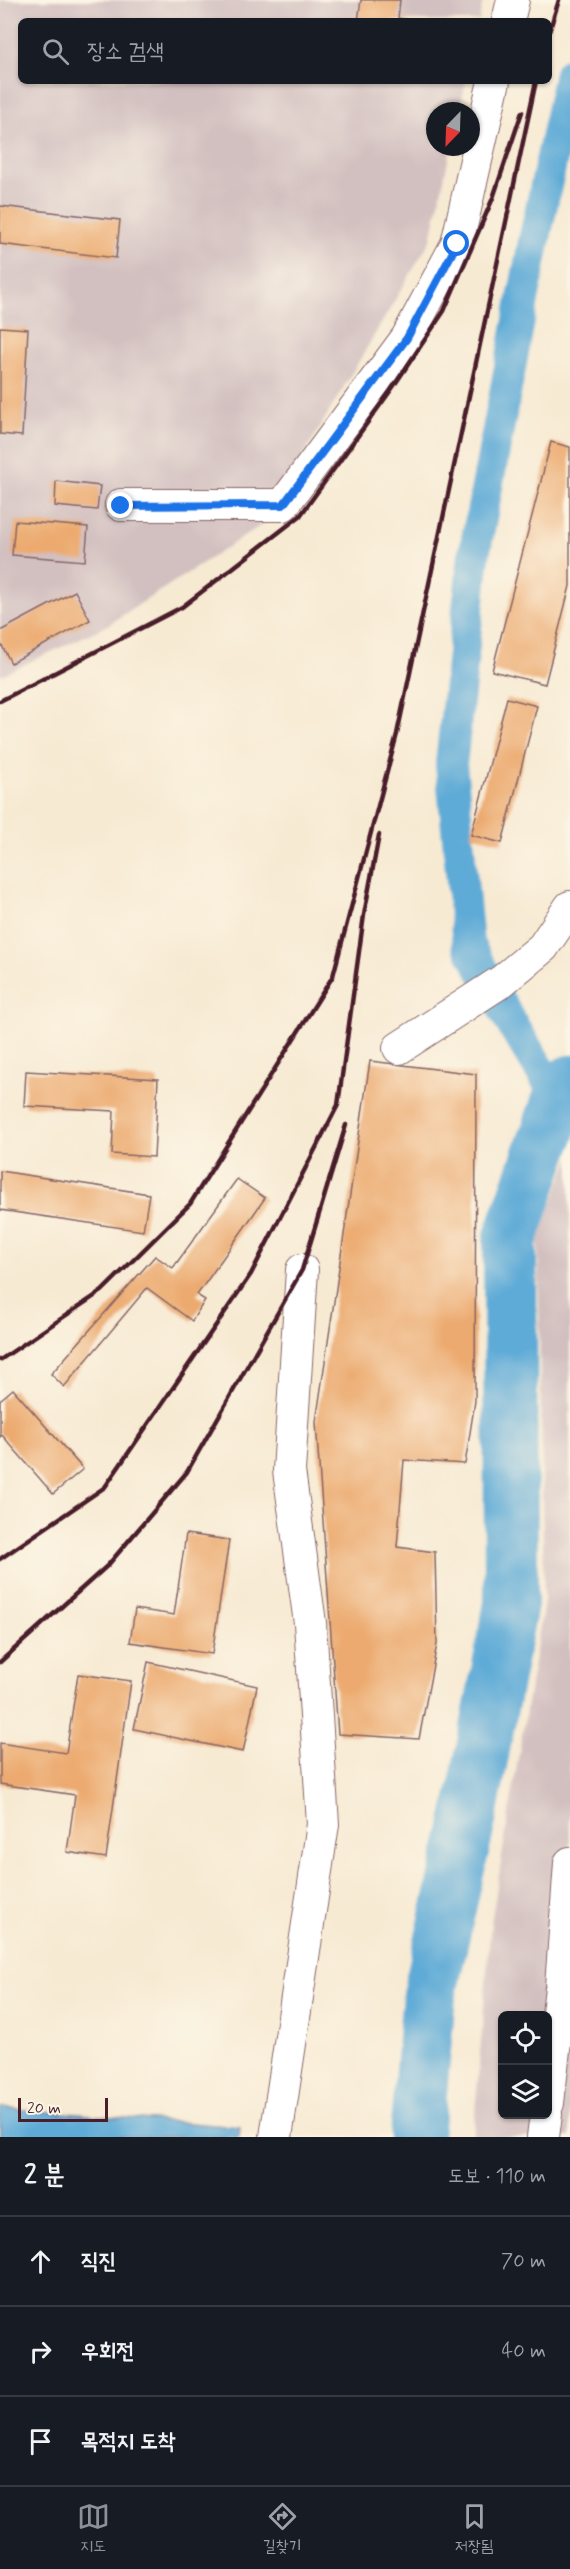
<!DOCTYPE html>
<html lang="ko">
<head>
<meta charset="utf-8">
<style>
	:root { --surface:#171b24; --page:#242831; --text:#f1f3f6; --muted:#9ea1a6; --line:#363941; --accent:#8c9099 }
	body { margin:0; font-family:Mynerve,"Poor Story",sans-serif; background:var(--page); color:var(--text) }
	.controls { position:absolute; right:18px; bottom:18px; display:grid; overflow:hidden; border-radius:9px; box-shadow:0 2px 4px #0004 }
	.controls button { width:54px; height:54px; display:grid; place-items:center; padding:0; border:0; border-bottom:2px solid var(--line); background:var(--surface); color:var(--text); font:30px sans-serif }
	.compass { position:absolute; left:426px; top:102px; width:54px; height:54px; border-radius:50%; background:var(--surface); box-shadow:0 2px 4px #0004; rotate:203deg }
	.scale { position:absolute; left:18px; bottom:15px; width:90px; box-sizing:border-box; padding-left:6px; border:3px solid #4a1f2b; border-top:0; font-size:16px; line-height:21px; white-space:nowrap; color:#4a1f2b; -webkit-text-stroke:4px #fcf5e5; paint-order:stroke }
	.stop { position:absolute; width:18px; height:18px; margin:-14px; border:4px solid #1a73e8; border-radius:50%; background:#fff }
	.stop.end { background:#1a73e8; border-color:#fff; box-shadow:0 2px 6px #0008 }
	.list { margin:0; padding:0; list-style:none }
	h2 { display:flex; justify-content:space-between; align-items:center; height:78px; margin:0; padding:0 24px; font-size:26px }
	h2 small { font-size:20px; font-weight:400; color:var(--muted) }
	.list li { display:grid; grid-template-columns:39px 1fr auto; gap:18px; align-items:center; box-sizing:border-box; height:90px; padding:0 24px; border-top:2px solid var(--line) }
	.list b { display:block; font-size:22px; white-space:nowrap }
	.list em { font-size:20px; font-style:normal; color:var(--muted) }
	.icon { flex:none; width:33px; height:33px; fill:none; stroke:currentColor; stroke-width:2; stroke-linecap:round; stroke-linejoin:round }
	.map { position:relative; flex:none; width:570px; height:2137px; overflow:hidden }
	.search { position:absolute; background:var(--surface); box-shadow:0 2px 4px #0004; left:18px; right:18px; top:18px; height:66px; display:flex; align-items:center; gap:15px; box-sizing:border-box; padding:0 21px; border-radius:9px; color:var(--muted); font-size:22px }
	.sheet { height:348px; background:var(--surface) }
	nav { display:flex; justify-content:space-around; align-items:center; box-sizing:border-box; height:84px; border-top:2px solid var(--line); background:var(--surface); font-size:16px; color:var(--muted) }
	nav a { display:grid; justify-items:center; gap:3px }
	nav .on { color:var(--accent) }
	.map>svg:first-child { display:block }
	.industrial { fill:#d2bfc0; fill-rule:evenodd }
	.water { fill:#5eabd7; stroke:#546581; stroke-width:1.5 }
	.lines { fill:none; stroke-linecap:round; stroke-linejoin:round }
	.canal { stroke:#5eabd7; stroke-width:32 }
	.river { stroke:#5eabd7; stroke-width:54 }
	.building { fill:#ecaa70 }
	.minor-casing { stroke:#876666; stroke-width:34 }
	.minor { stroke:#fff; stroke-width:32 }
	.rail { stroke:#4a1f2b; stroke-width:4.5 }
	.route { stroke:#1a73e8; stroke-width:8 }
</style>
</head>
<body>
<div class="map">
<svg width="570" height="2137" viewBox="0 0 570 2137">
	<rect width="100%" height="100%" fill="#fcf5e5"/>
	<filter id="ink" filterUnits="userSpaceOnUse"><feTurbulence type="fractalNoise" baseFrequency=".0167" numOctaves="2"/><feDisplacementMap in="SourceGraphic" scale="12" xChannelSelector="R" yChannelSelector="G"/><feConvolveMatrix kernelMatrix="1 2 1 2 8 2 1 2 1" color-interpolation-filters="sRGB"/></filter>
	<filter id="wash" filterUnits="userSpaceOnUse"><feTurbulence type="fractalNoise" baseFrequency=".008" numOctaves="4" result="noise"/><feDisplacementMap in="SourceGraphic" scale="24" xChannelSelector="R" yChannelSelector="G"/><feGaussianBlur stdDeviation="1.35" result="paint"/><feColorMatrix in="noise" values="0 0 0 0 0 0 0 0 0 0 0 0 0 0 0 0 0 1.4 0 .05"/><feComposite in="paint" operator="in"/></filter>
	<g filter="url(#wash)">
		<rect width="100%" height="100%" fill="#f7ead3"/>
		<path class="industrial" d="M0 0H483L479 21H21V81H466L459 111H435V147H451L431 239 263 524 106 626 0 676Z
			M570 1157V2137H473L491 1923 544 1601 538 1239ZM502 2016H548V2114H502Z"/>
		<path class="water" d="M0 2108 240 2127 239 2137H0Z"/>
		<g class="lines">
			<path class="canal" d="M559 1100 510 1021 468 944 451 764 474 555 535 237 570 74"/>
			<path class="river" d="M416 2137 429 1996 471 1811 511 1604 510 1240 559 1100 570 1082"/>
		</g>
		<g id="blocks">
			<path class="building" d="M361 0H400L398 18 414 21H358Z
				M0 206 120 220 116 258 0 244Z
				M0 327 28 329 22 436 0 434Z
				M551 442 570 447V586L545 684 492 671Z
				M56 481 100 486 97 510 55 506Z
				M15 521 88 527 85 561 12 555Z
				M75 591 90 620 11 663 0 642V631Z
				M507 698 537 706 502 843 471 835Z
				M370 1061 476 1074 475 1401 465 1464 404 1460 397 1547 435 1552 437 1644 419 1739 338 1734 316 1422Z
				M26 1071 158 1079 154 1157 112 1154 114 1111 24 1106Z
				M0 1171 149 1194 143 1231 0 1210Z
				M237 1179 265 1198 197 1295 205 1300 192 1321 147 1288 64 1387 51 1374 155 1256 173 1268Z
				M13 1389 83 1469 53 1494 2 1435 0 1437V1400Z
				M186 1534 229 1540 212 1654 130 1642 135 1609 174 1615Z
				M148 1662 257 1686 243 1752 134 1729Z
				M78 1674 131 1681 106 1858 67 1852 75 1795 0 1784V1743L66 1753Z"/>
		</g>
	</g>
	<g filter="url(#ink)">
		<use href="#blocks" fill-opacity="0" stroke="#876666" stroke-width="1.5"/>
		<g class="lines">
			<g class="minor-casing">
				<path id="minor" d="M508 21 513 0
					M121 505H283L407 338 457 244 494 81
					M399 1048 502 981 543 947 570 907
					M548 2103 561 1987 570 1863
					M276 2137 323 1824 310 1623 289 1471 302 1270
					M543 2137 546 2114"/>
			</g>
			<use href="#minor" class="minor"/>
			<path class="rail" d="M549 32 559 0
				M0 701 182 607 300 516 391 390 444 311 493 198 522 112
				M0 1360 102 1291 190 1204 333 976 397 734 536 81
				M0 1559 105 1487 251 1274 338 1105 364 915 379 835
				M0 1662 108 1565 187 1472 302 1270 346 1125"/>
		</g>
	</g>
	<g class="lines" filter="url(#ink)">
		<path class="route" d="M121 506 283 505 407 338 457 244"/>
	</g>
</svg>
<div class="controls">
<button><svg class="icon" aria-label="locate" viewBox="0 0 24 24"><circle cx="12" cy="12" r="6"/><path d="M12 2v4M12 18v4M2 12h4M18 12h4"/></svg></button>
<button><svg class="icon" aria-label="layers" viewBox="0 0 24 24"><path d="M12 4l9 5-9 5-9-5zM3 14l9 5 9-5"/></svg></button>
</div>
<svg class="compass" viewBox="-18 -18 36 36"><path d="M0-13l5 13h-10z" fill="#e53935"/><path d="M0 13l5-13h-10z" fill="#9ea1a6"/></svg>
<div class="scale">20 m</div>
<div class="stop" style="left:457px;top:244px"></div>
<div class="stop end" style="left:121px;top:506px"></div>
<div class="search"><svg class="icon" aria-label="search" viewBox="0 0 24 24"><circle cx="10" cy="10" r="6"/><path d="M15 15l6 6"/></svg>장소 검색</div>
</div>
<section class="sheet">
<h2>2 분<small>도보 · 110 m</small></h2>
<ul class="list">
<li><svg class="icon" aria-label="ahead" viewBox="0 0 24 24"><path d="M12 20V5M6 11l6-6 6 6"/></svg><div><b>직진</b></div><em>70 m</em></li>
<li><svg class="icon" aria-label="right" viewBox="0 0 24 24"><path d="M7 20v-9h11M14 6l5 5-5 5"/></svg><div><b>우회전</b></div><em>40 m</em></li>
<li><svg class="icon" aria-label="arrive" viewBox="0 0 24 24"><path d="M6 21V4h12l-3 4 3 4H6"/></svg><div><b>목적지 도착</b></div></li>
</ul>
</section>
<nav>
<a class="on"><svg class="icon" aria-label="map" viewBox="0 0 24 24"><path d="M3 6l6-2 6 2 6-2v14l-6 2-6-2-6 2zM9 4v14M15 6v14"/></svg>지도</a>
<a><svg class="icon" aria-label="directions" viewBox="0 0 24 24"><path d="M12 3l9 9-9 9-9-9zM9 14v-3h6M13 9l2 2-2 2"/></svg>길찾기</a>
<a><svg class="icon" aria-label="saved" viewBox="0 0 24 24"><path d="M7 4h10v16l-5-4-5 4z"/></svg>저장됨</a>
</nav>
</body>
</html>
